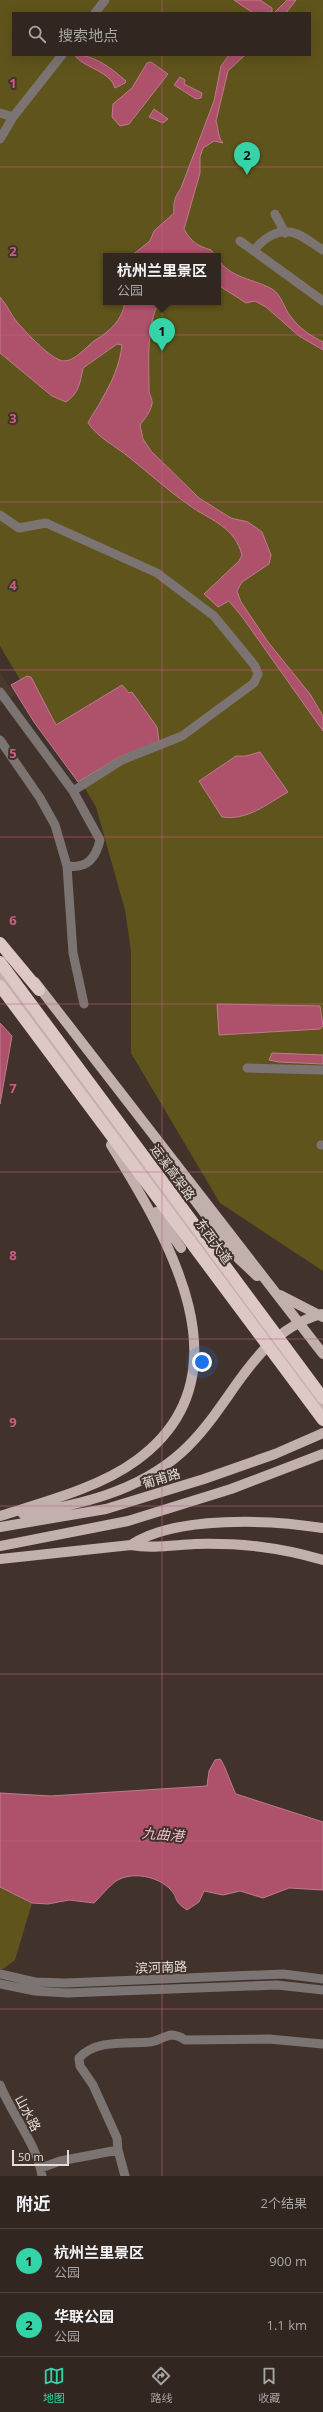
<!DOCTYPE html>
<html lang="zh">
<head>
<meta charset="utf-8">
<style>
	:root { --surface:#312620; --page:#3d322d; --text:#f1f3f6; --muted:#a8a5a5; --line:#4c433e; --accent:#34d4a8 }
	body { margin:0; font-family:"Open Sans","Noto Sans SC",sans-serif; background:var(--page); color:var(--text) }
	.scale { position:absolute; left:12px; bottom:10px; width:57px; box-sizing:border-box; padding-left:4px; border:2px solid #e5dcd7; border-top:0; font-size:11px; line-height:14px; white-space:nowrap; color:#e5dcd7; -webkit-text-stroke:3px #41332b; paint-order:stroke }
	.you { position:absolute; left:202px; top:1362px; width:14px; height:14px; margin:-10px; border:3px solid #fff; border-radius:50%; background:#1a73e8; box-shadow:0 0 0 6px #1a73e833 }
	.badge { display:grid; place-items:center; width:26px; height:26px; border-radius:50%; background:var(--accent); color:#111; font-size:13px; font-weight:700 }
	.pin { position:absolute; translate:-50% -33px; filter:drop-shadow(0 1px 2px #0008) }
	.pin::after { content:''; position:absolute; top:21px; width:14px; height:12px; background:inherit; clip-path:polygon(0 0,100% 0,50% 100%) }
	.popup { position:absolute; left:103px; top:253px; width:118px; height:52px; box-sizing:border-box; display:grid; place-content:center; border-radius:0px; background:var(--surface); filter:drop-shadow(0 1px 3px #0005); font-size:13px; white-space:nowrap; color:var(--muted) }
	.popup b { font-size:15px; color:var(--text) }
	.popup::after { content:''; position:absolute; left:50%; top:100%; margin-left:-8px; border:8px solid transparent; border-top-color:var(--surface) }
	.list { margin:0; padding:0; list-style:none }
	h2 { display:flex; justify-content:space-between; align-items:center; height:52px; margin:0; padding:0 16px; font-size:17px }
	h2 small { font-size:13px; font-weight:400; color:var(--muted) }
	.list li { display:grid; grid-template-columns:26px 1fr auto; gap:12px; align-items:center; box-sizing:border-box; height:64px; padding:0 16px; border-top:1px solid var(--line) }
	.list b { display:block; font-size:15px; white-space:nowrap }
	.list p { margin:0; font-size:13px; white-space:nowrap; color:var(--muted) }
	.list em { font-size:13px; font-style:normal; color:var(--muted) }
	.icon { flex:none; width:22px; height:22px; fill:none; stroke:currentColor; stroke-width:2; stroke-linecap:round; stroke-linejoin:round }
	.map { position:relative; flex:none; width:323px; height:2176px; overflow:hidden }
	.search { position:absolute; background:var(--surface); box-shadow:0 4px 16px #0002; left:12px; right:12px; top:12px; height:44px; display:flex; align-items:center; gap:10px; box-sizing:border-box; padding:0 14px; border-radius:0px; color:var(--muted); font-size:15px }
	.sheet { height:180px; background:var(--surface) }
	nav { display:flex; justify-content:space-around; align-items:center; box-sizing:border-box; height:56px; border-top:1px solid var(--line); background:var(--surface); font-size:11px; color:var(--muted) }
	nav a { display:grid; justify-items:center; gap:2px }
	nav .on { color:var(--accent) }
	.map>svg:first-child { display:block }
	.built { fill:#4d3a2e }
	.green { fill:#5f541c; fill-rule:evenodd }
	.water { fill:#ae526c; stroke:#be7b8c }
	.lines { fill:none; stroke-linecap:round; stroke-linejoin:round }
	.minor { stroke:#7c7472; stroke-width:9 }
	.major { stroke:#c2b0ad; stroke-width:10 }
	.highway { stroke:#ddc8c5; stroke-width:12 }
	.grid { fill:none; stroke:#ce5d86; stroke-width:1; stroke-opacity:0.55 }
	.labels { text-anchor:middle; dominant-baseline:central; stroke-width:4; stroke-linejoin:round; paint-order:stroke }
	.street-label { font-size:13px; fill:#e5dcd7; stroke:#41332b }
	.water-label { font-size:14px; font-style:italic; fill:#efbbc6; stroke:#41332b }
	.grid-label { font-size:13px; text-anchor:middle; font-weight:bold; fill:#ce5d86; stroke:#41332b; stroke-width:4; stroke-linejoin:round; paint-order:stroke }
</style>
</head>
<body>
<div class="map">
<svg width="323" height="2176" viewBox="0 0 323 2176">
	<rect width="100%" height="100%" fill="#41332b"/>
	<path class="built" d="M0 673 15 695 0 705Z"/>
	<path class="green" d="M0 0H323V1271L220 1203 131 1053V951L125 910 96 807 0 646ZM13 13H310V55H13ZM106 256H218V302H106Z
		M0 1887 32 1903 15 1960 3 1969H0Z"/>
	<path class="water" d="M234 0H260L272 8V12L253 13Z
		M287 0H296L286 13H274Z
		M76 55C95 55 112 69 126 81L125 83 115 88C110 71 87 69 76 57Z
		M229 55H245L228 71 216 121C219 129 217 136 223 143L214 141 203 148 200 157V173L184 229C191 242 198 246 211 250L216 256H131L150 241 154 231 174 213C173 202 175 197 181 188L214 101 221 66Z
		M151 62 168 74 129 124 120 126 112 117 113 104 132 88 147 63Z
		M180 77 185 80 184 84 202 93 201 98 196 99 174 85Z
		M154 109 168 119 163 123 149 117Z
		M218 259C230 278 254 279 272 289 282 295 284 309 291 317 299 328 311 336 323 342V350L299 336 266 307 255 301 246 303 218 285Z
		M0 297C7 305 11 315 17 322 25 331 52 361 64 361 75 361 86 347 94 341 110 331 122 321 125 302H159C146 326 149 363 149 390 149 395 153 399 152 404 150 413 145 418 140 425L143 439 151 451 199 498 231 518 248 522 262 532 271 555 269 564 242 582 237 591 241 602 268 642 310 694 323 716V731L243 618 229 601 218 607 204 594 239 561 242 555C235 528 213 521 193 508 171 493 151 475 130 458 116 446 99 439 88 423 92 414 98 408 102 399 112 382 120 364 122 345L117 344 83 368C80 383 79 393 66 402L52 396 0 353Z
		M27 676 31 677 56 725 122 685 129 693 132 692 157 727 159 741 119 757 78 782 34 722 11 685Z
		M260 752 288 792C267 804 247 821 222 817L199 781 236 756H246Z
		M217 1004 320 1006 323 1026 320 1029 219 1035Z
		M0 1023 12 1036 0 1104Z
		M272 1053 323 1055V1064L279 1062 269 1060Z
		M220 1759C224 1762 231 1785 236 1794L323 1822V1890L289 1888 263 1898 240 1891 223 1895 204 1891 199 1902 187 1910C172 1900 179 1899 171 1890 158 1876 132 1871 116 1881 108 1887 101 1896 94 1903L69 1900 48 1904 32 1903 0 1887V1793L51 1796 207 1786 209 1771 215 1760Z"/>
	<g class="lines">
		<path class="minor" d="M95 13 105 0
			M0 113 13 117
			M0 139 13 117 62 55
			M275 214 285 233
			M240 241 323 301
			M254 251C262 239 278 228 294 233 303 235 314 245 323 250
			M0 515 19 528 46 523 157 573 214 616 255 666 258 674 254 683 182 736 122 760 73 791
			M0 692 73 791 100 840C96 858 87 869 67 866
			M0 740 40 798 55 825 67 866 73 953 84 1004
			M247 1068 323 1070
			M321 1145H323
			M0 1974 35 1982 66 1983 283 1974 323 1979
			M0 1984 35 1991 67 1993 277 1985 323 1990
			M0 2085C12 2115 37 2144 42 2176
			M41 2168 60 2161 118 2150
			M125 2176 118 2150 117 2138 93 2085 80 2066 79 2058C96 2039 128 2044 150 2042 158 2041 164 2036 171 2035 177 2035 181 2037 185 2040L269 2039 323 2044"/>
		<path class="major" d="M0 973 323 1408
			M35 982 323 1354
			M182 1183 238 1258 257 1276
			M156 1212 181 1248
			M280 1295 323 1317
			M23 1514C79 1505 138 1492 182 1452 233 1406 250 1335 321 1314
			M0 1516C44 1502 99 1488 137 1460 252 1376 168 1238 111 1145
			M0 1527 106 1509 204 1479 275 1454 323 1433
			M131 1545C152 1549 174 1545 195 1544 241 1543 279 1547 323 1560
			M0 1546 128 1521 231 1489 323 1454
			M0 1559 131 1545C175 1515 272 1520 323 1528"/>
		<path class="highway" d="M0 943 39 990
			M0 962 323 1398
			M0 986 323 1420"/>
	</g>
	<path class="grid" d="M162 0V13M162 55V2176M0 167H323M0 335H323M0 502H323M0 670H323M0 837H323M0 1004H323M0 1172H323M0 1339H323M0 1506H323M0 1674H323M0 1841H323M0 2009H323"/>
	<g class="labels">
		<g class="street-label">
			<text transform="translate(173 1172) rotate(54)">运溪高架路</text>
			<text transform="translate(214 1241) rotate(54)">东西大道</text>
			<text transform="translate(161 1478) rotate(-17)">葡甫路</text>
			<text transform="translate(161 1967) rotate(-2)">滨河南路</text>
			<text transform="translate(28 2113) rotate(62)">山水路</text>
		</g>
		<g class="water-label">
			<text transform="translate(163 1834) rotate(5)">九曲港</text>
		</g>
	</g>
	<g class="grid-label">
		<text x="13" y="88">1</text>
		<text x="13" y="256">2</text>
		<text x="13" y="423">3</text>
		<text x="13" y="590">4</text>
		<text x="13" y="758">5</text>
		<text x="13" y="925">6</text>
		<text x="13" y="1093">7</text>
		<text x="13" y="1260">8</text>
		<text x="13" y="1427">9</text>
	</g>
</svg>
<div class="scale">50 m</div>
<div class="you"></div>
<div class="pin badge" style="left:162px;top:351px">1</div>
<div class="popup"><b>杭州兰里景区</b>公园</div>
<div class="pin badge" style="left:247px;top:175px">2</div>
<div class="search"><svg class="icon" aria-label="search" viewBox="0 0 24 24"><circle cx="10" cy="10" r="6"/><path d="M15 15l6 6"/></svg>搜索地点</div>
</div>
<section class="sheet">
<h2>附近<small>2个结果</small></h2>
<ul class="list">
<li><span class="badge">1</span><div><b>杭州兰里景区</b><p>公园</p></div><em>900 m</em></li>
<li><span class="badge">2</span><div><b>华联公园</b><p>公园</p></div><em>1.1 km</em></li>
</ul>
</section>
<nav>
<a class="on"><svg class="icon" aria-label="map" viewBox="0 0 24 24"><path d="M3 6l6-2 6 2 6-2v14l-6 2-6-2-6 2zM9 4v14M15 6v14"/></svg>地图</a>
<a><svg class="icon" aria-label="directions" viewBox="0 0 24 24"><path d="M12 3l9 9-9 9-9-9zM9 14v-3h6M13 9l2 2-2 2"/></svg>路线</a>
<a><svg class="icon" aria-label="saved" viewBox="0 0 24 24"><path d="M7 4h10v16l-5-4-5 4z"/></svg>收藏</a>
</nav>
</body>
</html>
